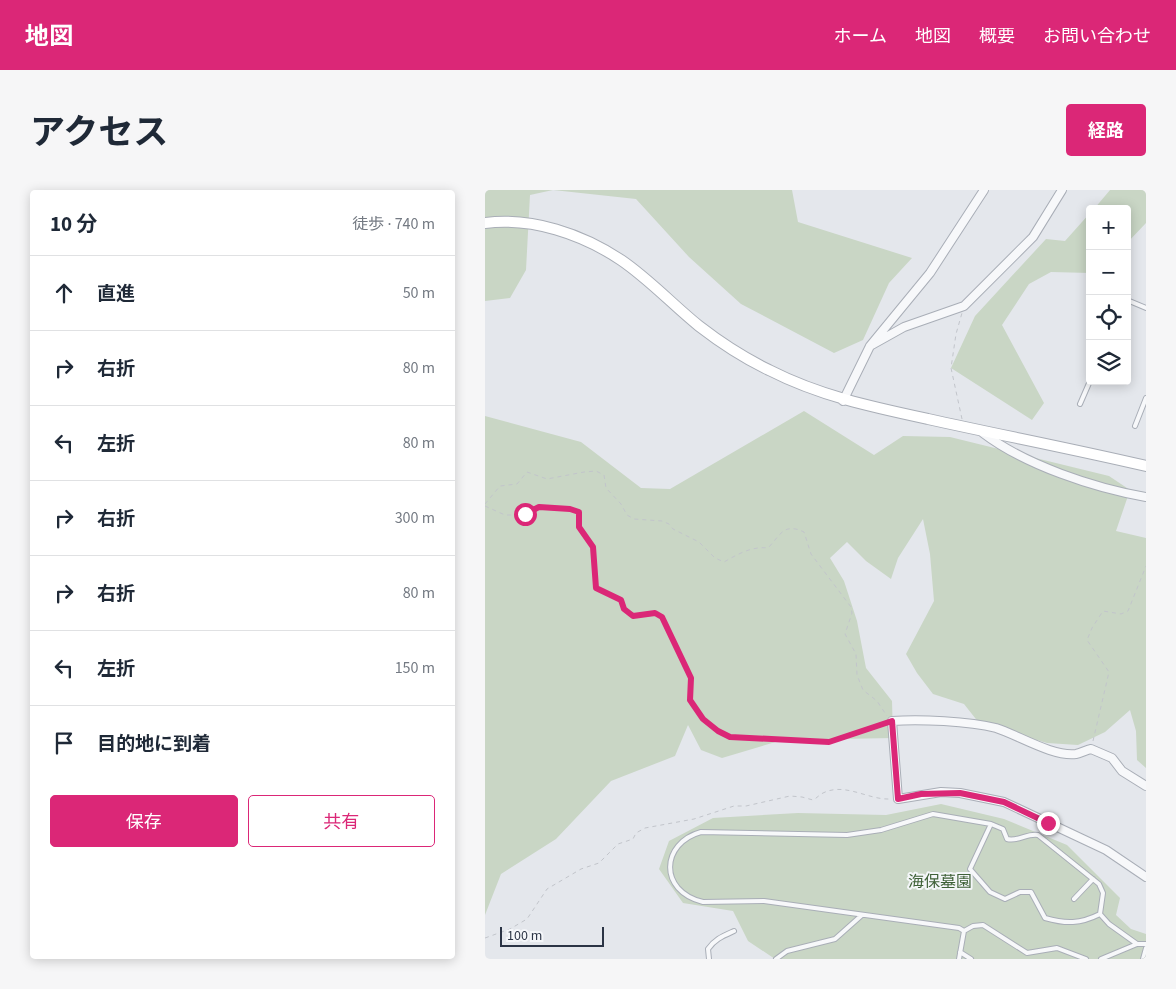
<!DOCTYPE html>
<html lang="ja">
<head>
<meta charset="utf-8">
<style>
	:root { --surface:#fff; --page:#f6f6f7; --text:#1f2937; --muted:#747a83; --line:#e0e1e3; --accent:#db2777 }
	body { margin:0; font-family:"Source Sans 3","Noto Sans JP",sans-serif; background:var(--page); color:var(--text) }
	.controls { position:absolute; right:15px; top:15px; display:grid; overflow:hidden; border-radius:5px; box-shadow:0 2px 12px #0003 }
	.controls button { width:45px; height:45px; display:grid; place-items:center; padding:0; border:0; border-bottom:1px solid var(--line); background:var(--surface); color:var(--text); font:25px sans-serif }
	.scale { position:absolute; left:15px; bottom:12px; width:104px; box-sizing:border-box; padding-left:5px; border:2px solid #2b3445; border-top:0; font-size:14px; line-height:18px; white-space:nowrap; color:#2b3445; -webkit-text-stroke:4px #f4f6f9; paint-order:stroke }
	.stop { position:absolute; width:15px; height:15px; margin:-11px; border:4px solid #db2777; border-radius:50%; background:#fff }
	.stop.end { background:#db2777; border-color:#fff; box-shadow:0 1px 5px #0008 }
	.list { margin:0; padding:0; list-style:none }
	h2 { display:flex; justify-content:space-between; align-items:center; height:65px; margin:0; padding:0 20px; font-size:21px }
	h2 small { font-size:16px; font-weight:400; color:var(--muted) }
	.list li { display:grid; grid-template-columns:32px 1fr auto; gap:15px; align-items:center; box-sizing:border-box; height:75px; padding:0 20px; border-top:1px solid var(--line) }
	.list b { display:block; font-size:19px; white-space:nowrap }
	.list em { font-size:16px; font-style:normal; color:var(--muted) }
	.actions { display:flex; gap:10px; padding:15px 20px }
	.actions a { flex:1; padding:11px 0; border:1px solid var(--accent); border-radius:5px; text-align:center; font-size:18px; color:var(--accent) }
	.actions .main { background:var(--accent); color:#fff }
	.icon { flex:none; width:28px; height:28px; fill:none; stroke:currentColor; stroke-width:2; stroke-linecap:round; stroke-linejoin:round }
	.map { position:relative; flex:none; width:661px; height:769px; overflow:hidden; border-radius:5px }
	header { display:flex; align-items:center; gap:30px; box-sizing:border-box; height:70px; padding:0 25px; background:var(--accent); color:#fff }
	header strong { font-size:24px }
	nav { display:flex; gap:28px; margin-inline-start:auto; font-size:18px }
	.intro { display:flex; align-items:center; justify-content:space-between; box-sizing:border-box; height:120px; padding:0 30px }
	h1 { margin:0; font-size:35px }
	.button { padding:12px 22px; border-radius:5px; background:var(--accent); color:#fff; font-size:18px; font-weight:700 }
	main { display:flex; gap:30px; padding:0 30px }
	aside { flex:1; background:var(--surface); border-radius:5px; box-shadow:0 2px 12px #0003 }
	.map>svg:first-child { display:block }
	.green { fill:#c9d6c5 }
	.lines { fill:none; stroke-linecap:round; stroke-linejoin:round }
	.lane-casing { stroke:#a9aeb7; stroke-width:6 }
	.street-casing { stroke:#a9aeb7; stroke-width:10 }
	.secondary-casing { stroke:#a9aeb7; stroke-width:12 }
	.path { stroke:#c2c5cb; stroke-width:1; stroke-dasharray:4 4; stroke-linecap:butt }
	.lane { stroke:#f7f8fa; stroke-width:4 }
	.street { stroke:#f7f8fa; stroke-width:8 }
	.secondary { stroke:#fff; stroke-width:10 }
	.route { stroke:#db2777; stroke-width:6 }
	.labels { text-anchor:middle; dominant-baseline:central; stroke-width:4; stroke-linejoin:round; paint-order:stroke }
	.park-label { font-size:16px; fill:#3f6138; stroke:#f4f6f9 }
</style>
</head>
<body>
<header>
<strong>地図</strong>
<nav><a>ホーム</a><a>地図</a><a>概要</a><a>お問い合わせ</a></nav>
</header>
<div class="intro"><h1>アクセス</h1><a class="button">経路</a></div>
<main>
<aside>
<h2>10 分<small>徒歩 · 740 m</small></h2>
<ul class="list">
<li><svg class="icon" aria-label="ahead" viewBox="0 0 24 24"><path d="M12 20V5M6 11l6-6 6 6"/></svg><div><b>直進</b></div><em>50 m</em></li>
<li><svg class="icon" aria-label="right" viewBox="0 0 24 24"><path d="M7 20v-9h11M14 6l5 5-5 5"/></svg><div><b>右折</b></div><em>80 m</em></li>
<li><svg class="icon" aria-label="left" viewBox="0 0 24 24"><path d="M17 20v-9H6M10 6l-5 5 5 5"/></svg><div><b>左折</b></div><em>80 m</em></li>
<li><svg class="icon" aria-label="right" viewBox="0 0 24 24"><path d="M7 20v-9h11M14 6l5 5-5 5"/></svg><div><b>右折</b></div><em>300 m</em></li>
<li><svg class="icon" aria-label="right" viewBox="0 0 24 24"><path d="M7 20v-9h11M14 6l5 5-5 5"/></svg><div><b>右折</b></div><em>80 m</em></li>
<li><svg class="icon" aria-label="left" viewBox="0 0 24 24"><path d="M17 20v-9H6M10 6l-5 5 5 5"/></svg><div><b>左折</b></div><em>150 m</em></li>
<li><svg class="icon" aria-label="arrive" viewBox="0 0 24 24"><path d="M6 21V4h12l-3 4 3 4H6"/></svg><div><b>目的地に到着</b></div></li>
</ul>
<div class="actions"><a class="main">保存</a><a>共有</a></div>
</aside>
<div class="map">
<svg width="661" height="769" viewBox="0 0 661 769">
	<rect width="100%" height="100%" fill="#e4e7ec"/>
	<path class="green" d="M0 0H307L313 32 427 68 404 93 378 150 349 163 256 114 204 67 151 9 68 0 45 5 41 80 25 108 0 111Z
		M625 0H661V33L642 53V19H609Z
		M605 23V83L566 82 544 94 517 135 559 213 547 230 466 178 490 126 561 49 580 51Z
		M319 221 389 265 418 246 465 247 624 286 645 300 631 341 661 348V578L652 570 651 541 645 520 620 542 593 555 562 553 494 533 479 514 448 504 432 483 421 464 449 411 445 364 438 329 413 368 406 389 381 371 362 352 345 368 359 391 372 431 381 478 407 511 408 548 297 550 237 568 216 560 203 535 190 566 126 591 71 649 16 684 0 725V226L96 252 156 298 185 299Z
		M456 614 519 629 582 655 635 708 631 725 646 739 661 744V769H290L263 751 248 721 198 713 174 679 184 651 228 628 313 623 401 625Z"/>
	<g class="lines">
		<g class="lane-casing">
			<path id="lane" d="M642 110 661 118
				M595 214 605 191
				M650 236 661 208
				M589 709 608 689
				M615 724 624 734 652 754
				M479 741 474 738 279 711 218 712C173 701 176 653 216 642L362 645 396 640 448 624 506 634 518 639 522 649C533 652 542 643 553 645L614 694 618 703 615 724C595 734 581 734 560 728L546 702H535L520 709 505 702 485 679 506 634
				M475 762 486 769
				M224 769 223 759C230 749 238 746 249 741
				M291 769 302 761 350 749 377 725
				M474 769 479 741 488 736 498 735 542 763 572 758 601 769
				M616 769 652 754H661
				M658 769 661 758"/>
		</g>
		<g class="street-casing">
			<path id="street" d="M385 156 419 137 479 116 548 47 577 0
				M358 211 385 156 445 83 499 0
				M498 243C540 275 609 298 661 307
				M661 596 637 581 627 568 606 559C601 560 596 563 591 564 568 567 533 545 511 538 484 531 434 529 407 531L413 609 456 602 475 603 519 612 621 660 661 687"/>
		</g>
		<g class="secondary-casing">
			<path id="secondary" d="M0 33C47 27 97 44 136 70 164 89 188 115 214 136 236 153 259 168 284 180 335 206 387 217 443 229 515 245 588 259 661 276"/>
		</g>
		<path class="path" d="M477 229 466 178 471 144 477 123
			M0 314 15 296 32 294 42 282 62 289 99 282 111 281 119 285 121 298 136 314 142 325 149 329 177 331 184 334 188 339 214 352 230 368 239 372C253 364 267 356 283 358 295 346 298 332 319 342L326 364 366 417 367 423 360 444 371 464 372 485 378 500 392 511 402 526
			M0 316 20 325H40L53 317 85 319 94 322 95 337 108 357 111 398 136 410 139 419 148 426 170 423 177 427 206 488 205 510 218 529 233 541 245 547 344 551 401 534
			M608 551 624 482 602 450 607 438 618 421 636 424 643 421 661 376
			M0 748 25 739 42 729 62 699 96 679 114 673 133 654 148 649 151 643 160 638 209 629 249 616H261L305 606 317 607 328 610C332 608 334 605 338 603 360 592 383 610 405 609"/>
		<use href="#lane" class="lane"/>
		<use href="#street" class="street"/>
		<use href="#secondary" class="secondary"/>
	</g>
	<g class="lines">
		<path class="route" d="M40 324 54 317 85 319 94 322V337L108 357 111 398 136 410 139 419 148 426 170 423 177 427 206 488 205 510 218 529 233 541 245 547 344 552 407 531 413 609 436 604 475 603 519 612 563 633"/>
	</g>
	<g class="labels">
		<g class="park-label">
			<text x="455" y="692">海保墓園</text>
		</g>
	</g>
</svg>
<div class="controls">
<button>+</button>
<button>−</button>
<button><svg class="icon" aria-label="locate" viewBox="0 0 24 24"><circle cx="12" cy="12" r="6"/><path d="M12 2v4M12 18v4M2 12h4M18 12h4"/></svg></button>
<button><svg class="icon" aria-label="layers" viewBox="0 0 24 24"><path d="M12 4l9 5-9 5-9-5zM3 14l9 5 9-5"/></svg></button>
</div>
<div class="scale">100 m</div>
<div class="stop" style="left:40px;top:324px"></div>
<div class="stop end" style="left:563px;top:633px"></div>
</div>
</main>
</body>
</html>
